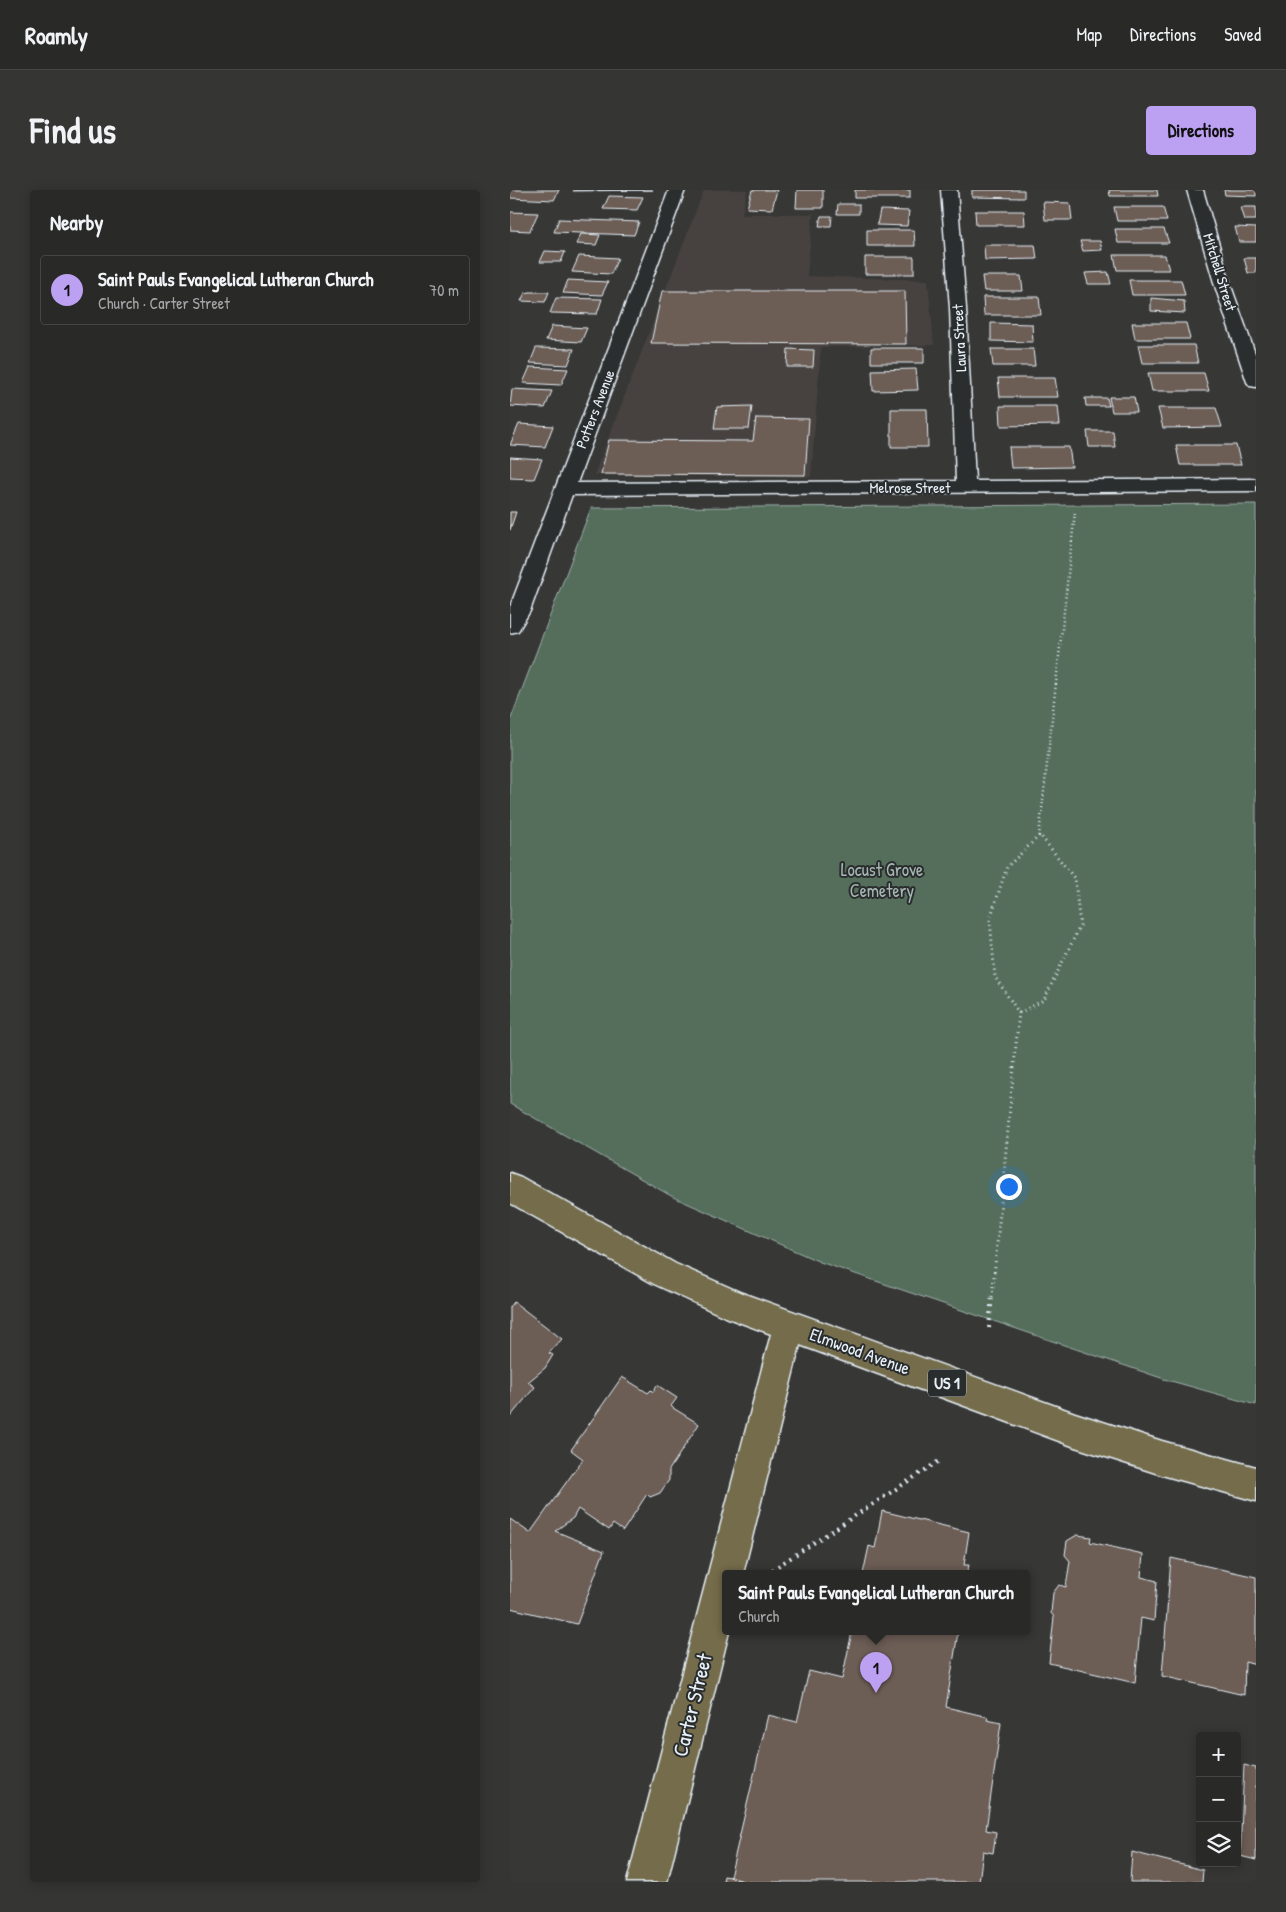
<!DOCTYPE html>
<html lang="en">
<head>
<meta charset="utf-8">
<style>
	:root { --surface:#292928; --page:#353534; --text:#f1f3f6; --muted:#a5a6a8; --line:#454545; --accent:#bca0f2 }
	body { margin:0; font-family:"Patrick Hand",sans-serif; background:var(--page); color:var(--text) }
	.controls { position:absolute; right:15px; bottom:15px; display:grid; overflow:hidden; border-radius:5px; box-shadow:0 2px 12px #0003 }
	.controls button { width:45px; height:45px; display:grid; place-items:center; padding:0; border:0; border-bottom:1px solid var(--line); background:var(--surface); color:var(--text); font:25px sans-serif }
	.you { position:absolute; left:498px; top:996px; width:18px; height:18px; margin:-12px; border:4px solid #fff; border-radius:50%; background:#1a73e8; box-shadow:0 0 0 8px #1a73e833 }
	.badge { display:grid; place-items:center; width:32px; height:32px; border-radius:50%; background:var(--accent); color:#111; font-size:16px; font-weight:700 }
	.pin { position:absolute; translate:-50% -41px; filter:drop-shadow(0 1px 2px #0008) }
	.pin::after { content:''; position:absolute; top:26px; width:18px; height:15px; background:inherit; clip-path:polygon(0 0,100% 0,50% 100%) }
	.popup { position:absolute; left:212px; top:1380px; width:308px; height:65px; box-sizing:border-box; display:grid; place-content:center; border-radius:5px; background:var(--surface); filter:drop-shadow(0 1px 4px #0005); font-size:16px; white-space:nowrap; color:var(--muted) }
	.popup b { font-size:19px; color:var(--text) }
	.popup::after { content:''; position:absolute; left:50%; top:100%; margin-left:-10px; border:10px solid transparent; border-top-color:var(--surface) }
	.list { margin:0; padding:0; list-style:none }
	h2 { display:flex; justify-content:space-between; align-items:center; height:65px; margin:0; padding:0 20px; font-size:21px }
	h2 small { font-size:16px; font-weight:400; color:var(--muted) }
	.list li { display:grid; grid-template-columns:32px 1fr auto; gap:15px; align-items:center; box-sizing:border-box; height:70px; margin:0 10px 10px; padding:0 10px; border:1px solid var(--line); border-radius:5px }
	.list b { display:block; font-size:19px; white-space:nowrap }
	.list p { margin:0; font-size:16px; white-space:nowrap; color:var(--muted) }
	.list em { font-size:16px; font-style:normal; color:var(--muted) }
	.icon { flex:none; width:28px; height:28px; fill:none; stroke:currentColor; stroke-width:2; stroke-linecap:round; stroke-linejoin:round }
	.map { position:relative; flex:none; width:746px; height:1692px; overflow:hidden; border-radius:5px }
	header { display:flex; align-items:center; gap:30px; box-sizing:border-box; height:70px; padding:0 25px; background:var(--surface); border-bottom:1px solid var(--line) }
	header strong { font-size:24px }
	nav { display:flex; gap:28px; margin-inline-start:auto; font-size:18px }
	.intro { display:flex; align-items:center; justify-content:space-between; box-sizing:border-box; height:120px; padding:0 30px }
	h1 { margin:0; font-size:35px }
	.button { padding:12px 22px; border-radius:5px; background:var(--accent); color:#111; font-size:18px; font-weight:700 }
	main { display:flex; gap:30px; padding:0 30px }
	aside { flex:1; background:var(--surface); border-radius:5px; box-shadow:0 2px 12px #0003 }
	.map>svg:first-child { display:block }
	.built { fill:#47423f }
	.green { fill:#556e5c; stroke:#9eb0aa }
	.building { fill:#6c5d54; stroke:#e8f1f8 }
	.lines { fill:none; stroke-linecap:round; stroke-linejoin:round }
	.minor-casing { stroke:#e8f1f8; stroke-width:3 }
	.major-casing { stroke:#e8f1f8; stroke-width:3 }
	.path-far2 { stroke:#e8f1f8; stroke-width:2.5; stroke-dasharray:1 3; stroke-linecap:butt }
	.path-far1 { stroke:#e8f1f8; stroke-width:3; stroke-dasharray:1 4; stroke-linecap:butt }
	.path { stroke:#e8f1f8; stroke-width:4; stroke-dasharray:2 5; stroke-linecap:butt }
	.minor { fill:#2a2d2e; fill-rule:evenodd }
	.major { fill:#746c4b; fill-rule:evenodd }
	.labels { text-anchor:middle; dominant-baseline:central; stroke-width:4; stroke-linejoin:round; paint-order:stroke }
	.far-street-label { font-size:15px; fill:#e8f1f8; stroke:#2a2d2e }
	.shield { fill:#2a2d2e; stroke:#afb6bb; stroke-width:1 }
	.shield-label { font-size:16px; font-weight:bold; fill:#e8f1f8 }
	.park-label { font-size:18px; fill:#a6b6b2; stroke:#2a2d2e }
	.street-label { font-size:18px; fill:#e8f1f8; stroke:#2a2d2e }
	.near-street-label { font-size:21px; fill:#e8f1f8; stroke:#2a2d2e }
</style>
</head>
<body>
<header>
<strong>Roamly</strong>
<nav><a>Map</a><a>Directions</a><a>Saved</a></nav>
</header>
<div class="intro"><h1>Find us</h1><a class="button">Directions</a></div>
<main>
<aside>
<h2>Nearby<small></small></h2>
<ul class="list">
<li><span class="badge">1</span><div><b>Saint Pauls Evangelical Lutheran Church</b><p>Church · Carter Street</p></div><em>70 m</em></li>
</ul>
</aside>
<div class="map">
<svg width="746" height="1692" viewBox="0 0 746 1692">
	<rect width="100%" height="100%" fill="#373736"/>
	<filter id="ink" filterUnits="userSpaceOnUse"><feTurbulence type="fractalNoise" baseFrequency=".02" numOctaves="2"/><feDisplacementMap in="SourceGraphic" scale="10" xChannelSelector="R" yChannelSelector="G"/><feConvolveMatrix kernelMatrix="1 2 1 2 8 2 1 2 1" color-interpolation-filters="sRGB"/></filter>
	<g filter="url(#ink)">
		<path class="built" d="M194 0H237L232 24H303L297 86 418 90 424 155 311 157 301 287 84 285Z"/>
		<path class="green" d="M746 314V1215L654 1189 310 1072 163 1007 0 914V531L81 318Z"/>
		<path class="building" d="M0 0H49L44 10 0 8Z
			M64 0H143L63 1Z
			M242 0H267L262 19 237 18Z
			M287 0H313V18H286Z
			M345 0H400V8H345Z
			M462 0H514V8L462 7Z
			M599 0H647L648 6H600Z
			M714 0H746V6L715 5Z
			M99 6 133 7 127 20 93 19Z
			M533 12 560 13 562 30H535Z
			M328 14H349V24H327Z
			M604 17H653L657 31H607Z
			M730 17H746V30H734Z
			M370 20 399 21 397 36 367 35Z
			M465 21H514L515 35H466Z
			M0 22 28 23 20 41 0 40Z
			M311 26H322L321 36H309Z
			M49 29 129 32 124 45 44 42Z
			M725 37 746 38V52H729Z
			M605 39H654L659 53H608Z
			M357 40H404L405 56H357Z
			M71 44 90 45 86 55 66 54Z
			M570 51H590L592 60 573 61Z
			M474 55H525L527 69 475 70Z
			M35 61 55 62 51 72H30Z
			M604 65H655L659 80H607Z
			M69 66 108 68 101 84 62 82Z
			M355 67H404V84H355Z
			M734 68H746V83H738Z
			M598 82 601 94H578L575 83Z
			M472 86H511L513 101H474Z
			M58 90 98 92 92 105 53 103Z
			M619 90H671L675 105H622Z
			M152 101H395L396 154 141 153Z
			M20 102H39L35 112 11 111 15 103Z
			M473 107H529L531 125H474Z
			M46 108 92 109 87 124 40 123Z
			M641 108 674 111 675 123 641 121Z
			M481 133 522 134 523 152 481 151Z
			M622 133H676L680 149H625Z
			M42 136 77 138 71 152 36 150Z
			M628 155H684L688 173H632Z
			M26 158 64 159 58 175 20 173Z
			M361 158H414V173H361Z
			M278 159 304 160 303 177H277Z
			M481 159H523L525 176H483Z
			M20 177 58 179 51 195 13 193Z
			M406 179 408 200 363 201 362 180Z
			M638 183H694L699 201H642Z
			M488 188H545L548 207H490Z
			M2 199 42 201 35 218 0 216Z
			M599 207H624L627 222H602Z
			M575 208H597L599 216H576Z
			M242 216 239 239H204L207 217Z
			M490 216H548L550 235 491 236Z
			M648 218H706L712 237 653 238Z
			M381 219H417L418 257H381Z
			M246 228 299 229 295 285 91 284 99 250 243 251Z
			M9 234 43 236 35 257 0 255Z
			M577 241H603L605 257H579Z
			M666 255H726L731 275H670Z
			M499 257H559L562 277 501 278Z
			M0 267 32 269 24 289 0 288Z
			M0 322H6L0 340Z
			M4 1112 52 1149 39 1163 43 1165 35 1178 18 1192 25 1197 0 1227V1117Z
			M112 1187 138 1203 141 1200 143 1202 147 1195 167 1208 161 1216 163 1218 189 1234 159 1280V1290L150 1303 140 1307 137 1304 113 1341 103 1334 99 1340 68 1319 63 1328 45 1341 94 1361 67 1434 0 1418V1329L20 1343 73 1269 61 1260Z
			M372 1321 459 1342 454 1375H459L457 1384H353L359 1356 365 1358Z
			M567 1345 581 1347 580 1352 633 1364 631 1387 647 1391 644 1431 631 1428 625 1493 539 1473 544 1427 541 1423 543 1403 549 1395 556 1397 560 1371 555 1365 557 1351Z
			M661 1368 746 1387V1475L735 1472 734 1505 652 1486Z
			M342 1442H448L436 1517 478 1527 477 1530 491 1533 476 1640 486 1642 483 1663 473 1661 469 1692H236L220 1687 258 1525 287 1532 299 1481 332 1489Z
			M734 1575 746 1578V1670L730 1666Z
			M622 1662 693 1680 692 1692H620Z
			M214 1686 220 1687 236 1692H213Z"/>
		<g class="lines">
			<g class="minor-casing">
				<path id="minor" d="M159 0H175L67 293 446 291 440 118 431 0H447L456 118 465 291 746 289V301L62 305 20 421 8 441 0 443V417Z
					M677 0H693L721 96 746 166V197L740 196 737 192 705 96Z"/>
			</g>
			<g class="major-casing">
				<path id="major" d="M0 983 11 987 166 1074 232 1103 565 1223 652 1251 746 1277V1311L652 1285 565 1257 290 1155 233 1384H216V1442H219L157 1692H117L261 1144 215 1127 144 1094 0 1013Z"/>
			</g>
			<path class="path-far2" d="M529 646 565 322"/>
			<path class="path-far1" d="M509 823 534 810 570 736 565 689 530 645
				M482 1107 509 823 485 787 480 729 497 677 530 645"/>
			<path class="path" d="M479 1138 482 1105
				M262 1380 432 1269"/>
			<use href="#minor" class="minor"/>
			<use href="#major" class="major"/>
		</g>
	</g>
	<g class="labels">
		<g class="far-street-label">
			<text transform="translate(710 82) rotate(73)">Mitchell Street</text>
			<text transform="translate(449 148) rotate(-93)">Laura Street</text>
			<text transform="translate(85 219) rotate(-69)">Potters Avenue</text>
			<text x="400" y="297">Melrose Street</text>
		</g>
		<rect class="shield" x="418" y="1179.5" width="38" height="27" rx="4"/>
		<g class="shield-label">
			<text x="437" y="1193">US 1</text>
		</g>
		<g class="park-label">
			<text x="372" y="679">Locust Grove<tspan x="372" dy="21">Cemetery</tspan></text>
		</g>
		<g class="street-label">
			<text transform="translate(350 1161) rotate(20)">Elmwood Avenue</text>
		</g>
		<g class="near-street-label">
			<text transform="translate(182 1515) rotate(-76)">Carter Street</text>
		</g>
	</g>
</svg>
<div class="controls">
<button>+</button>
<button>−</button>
<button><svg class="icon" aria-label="layers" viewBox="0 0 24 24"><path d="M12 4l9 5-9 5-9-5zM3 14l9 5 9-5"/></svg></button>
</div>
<div class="you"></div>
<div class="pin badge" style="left:366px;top:1503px">1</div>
<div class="popup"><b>Saint Pauls Evangelical Lutheran Church</b>Church</div>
</div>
</main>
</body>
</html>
